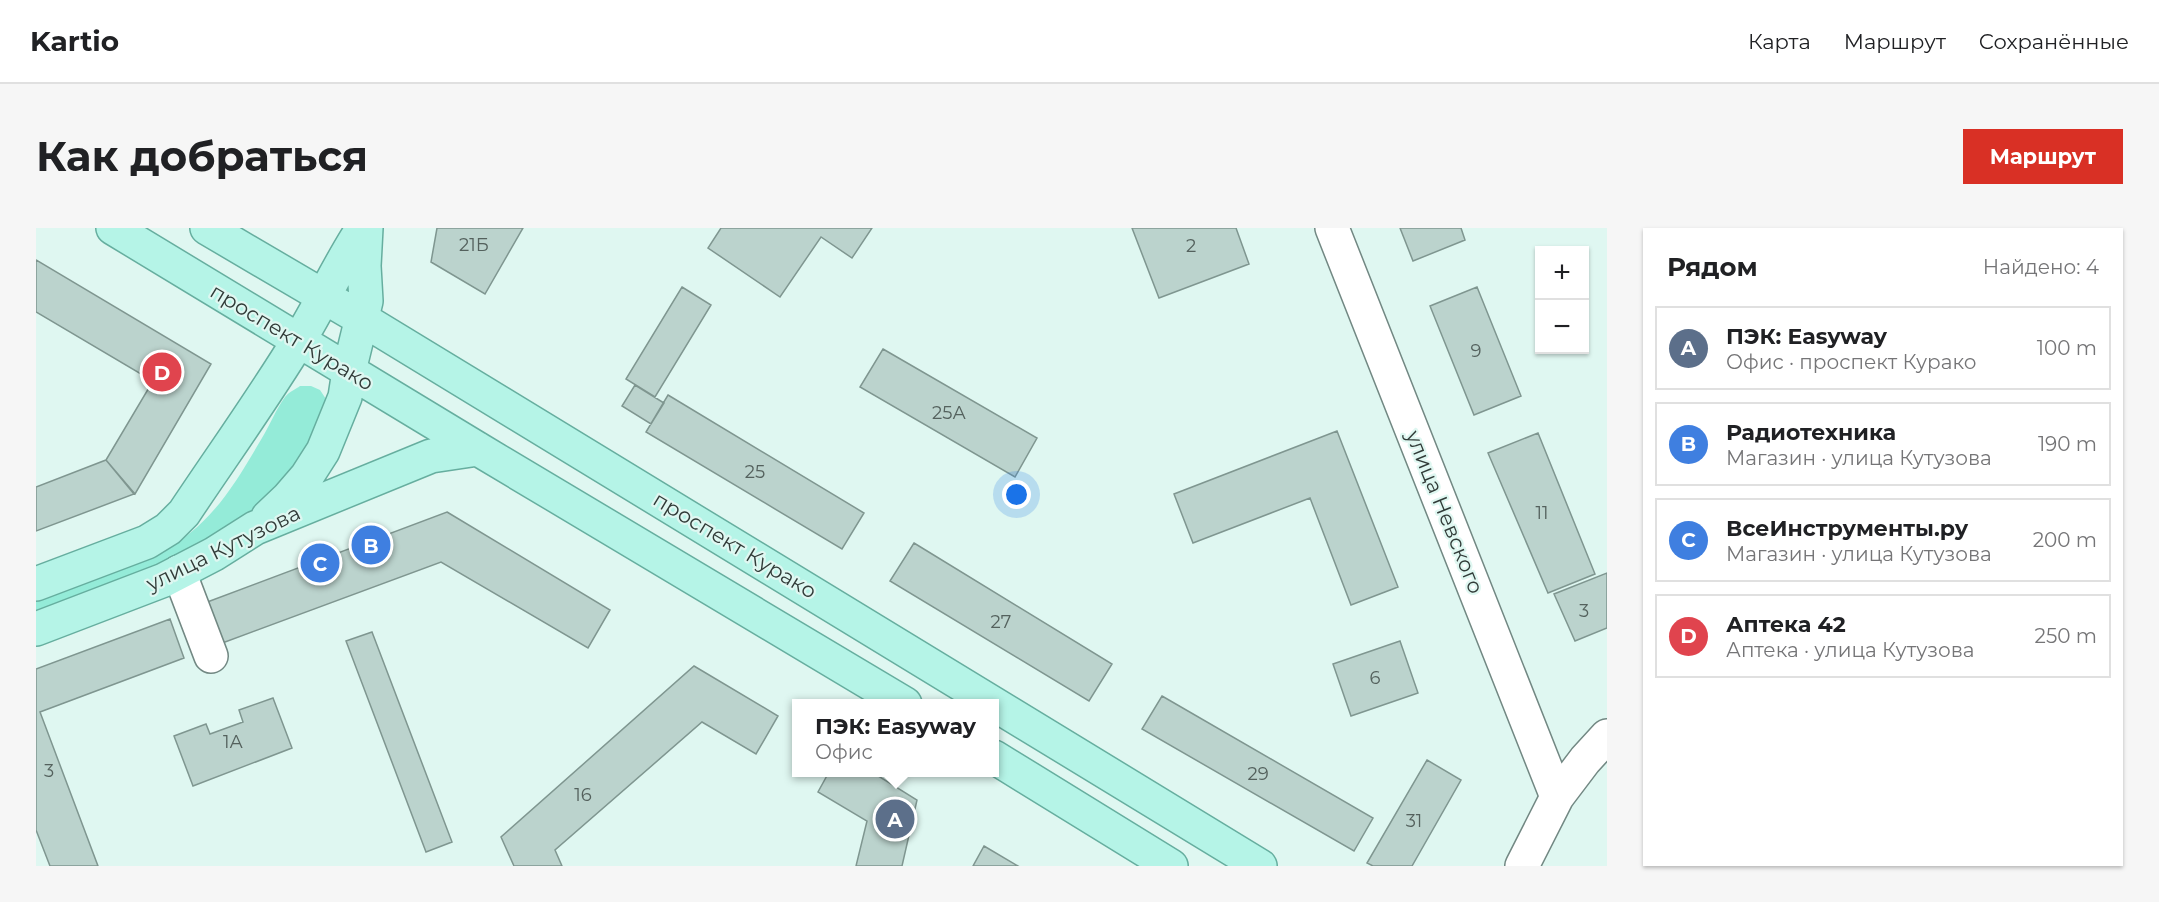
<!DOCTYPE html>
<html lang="ru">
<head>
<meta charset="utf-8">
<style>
	:root { --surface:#fff; --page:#f6f6f6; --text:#202124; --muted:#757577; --line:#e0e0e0; --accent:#d93025 }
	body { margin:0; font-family:Montserrat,sans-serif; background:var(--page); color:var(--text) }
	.controls { position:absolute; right:18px; top:18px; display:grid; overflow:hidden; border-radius:0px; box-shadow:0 2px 4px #0004 }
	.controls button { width:54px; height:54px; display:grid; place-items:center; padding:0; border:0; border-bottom:2px solid var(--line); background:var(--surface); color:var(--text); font:30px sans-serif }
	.you { position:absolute; left:981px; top:267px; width:21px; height:21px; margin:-15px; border:4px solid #fff; border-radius:50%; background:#1a73e8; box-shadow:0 0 0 9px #1a73e833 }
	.badge { display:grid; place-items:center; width:39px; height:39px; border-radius:50%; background:var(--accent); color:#fff; font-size:20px; font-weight:700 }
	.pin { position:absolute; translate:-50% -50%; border:3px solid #fff; box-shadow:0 2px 6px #0006 }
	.popup { position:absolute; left:756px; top:471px; width:207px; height:78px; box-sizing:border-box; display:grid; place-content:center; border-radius:0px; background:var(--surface); filter:drop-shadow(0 2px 4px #0005); font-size:20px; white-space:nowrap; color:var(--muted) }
	.popup b { font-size:22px; color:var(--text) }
	.popup::after { content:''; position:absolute; left:50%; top:100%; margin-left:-12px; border:12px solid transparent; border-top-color:var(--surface) }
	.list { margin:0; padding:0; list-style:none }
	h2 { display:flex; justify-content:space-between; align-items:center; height:78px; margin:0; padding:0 24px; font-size:26px }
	h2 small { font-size:20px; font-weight:400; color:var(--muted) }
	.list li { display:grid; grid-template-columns:39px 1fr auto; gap:18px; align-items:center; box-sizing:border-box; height:84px; margin:0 12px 12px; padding:0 12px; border:2px solid var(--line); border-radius:0px }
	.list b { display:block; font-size:22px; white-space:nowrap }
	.list p { margin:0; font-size:20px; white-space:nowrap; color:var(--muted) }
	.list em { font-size:20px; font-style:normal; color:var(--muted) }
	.map { position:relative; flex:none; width:1571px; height:638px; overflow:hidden; border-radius:0px }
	header { display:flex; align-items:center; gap:36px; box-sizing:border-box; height:84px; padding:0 30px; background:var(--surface); border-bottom:2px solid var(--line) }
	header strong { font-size:28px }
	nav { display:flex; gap:33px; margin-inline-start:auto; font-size:21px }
	.intro { display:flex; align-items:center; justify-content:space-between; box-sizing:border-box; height:144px; padding:0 36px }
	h1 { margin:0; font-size:42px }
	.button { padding:15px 27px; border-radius:0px; background:var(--accent); color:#fff; font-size:21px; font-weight:700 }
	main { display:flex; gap:36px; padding:0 36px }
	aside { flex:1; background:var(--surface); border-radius:0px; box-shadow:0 2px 4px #0004 }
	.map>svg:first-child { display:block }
	.green { fill:#94ebd8 }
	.building { fill:#bbd3cd; stroke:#7f9690; stroke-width:1.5 }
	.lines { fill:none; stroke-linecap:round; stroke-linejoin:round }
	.minor-casing { stroke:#728883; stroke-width:36 }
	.major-casing { stroke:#66ae9f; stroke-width:36 }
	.minor { stroke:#fff; stroke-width:33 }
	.major { stroke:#b5f4e7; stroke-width:33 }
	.labels { text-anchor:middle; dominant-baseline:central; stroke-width:4.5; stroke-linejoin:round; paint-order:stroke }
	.number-label { font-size:18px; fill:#54615d }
	.street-label { font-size:21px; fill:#313b38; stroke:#dff7f1 }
</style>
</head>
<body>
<header>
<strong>Kartio</strong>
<nav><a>Карта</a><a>Маршрут</a><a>Сохранённые</a></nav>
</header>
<div class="intro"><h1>Как добраться</h1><a class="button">Маршрут</a></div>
<main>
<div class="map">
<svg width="1571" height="638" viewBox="0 0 1571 638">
	<rect width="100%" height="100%" fill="#dff7f1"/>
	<path class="green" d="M264 158H275L284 162 290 171 291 184 281 207 236 267 185 311 0 391V374L122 326C175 298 197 259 226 210 234 197 240 181 249 169 253 164 260 161 264 158Z"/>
	<path class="building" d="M401 0H487L449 66 395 34Z
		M685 0H836L816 30 785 9 744 69 672 20Z
		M1096 0H1200L1213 36 1123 70Z
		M1364 0H1425L1429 12 1377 33Z
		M0 32 175 136 99 266 70 232 117 153 0 84Z
		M646 59 675 77 619 169 590 151Z
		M1441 59 1485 168 1438 187 1394 78Z
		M847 121 1001 210 979 249 824 159Z
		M599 157 628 175 615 196 586 178Z
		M632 167 828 285 806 321 610 204Z
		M1301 203 1362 359 1315 377 1274 270 1157 315 1138 266Z
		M1502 205 1559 346 1512 365 1452 225Z
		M70 232 98 266 0 303V259Z
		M411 284 574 382 552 420 405 334 181 417 166 376Z
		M878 315 1076 436 1053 473 854 353Z
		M1571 345V400L1539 413 1518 366Z
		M134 391 148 430 4 484 62 638H14L0 602V441Z
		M336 404 416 614 390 624 310 413Z
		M1364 413 1382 465 1315 488 1297 436Z
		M658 438 742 488 720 526 666 494 519 622 526 638H478L465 609Z
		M1126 468 1337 590 1318 623 1106 501Z
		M237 470 256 520 157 558 138 508 170 496 174 506 207 494 203 482Z
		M1391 532 1425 552 1376 638H1337L1331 635Z
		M793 544H836L881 572 866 638H820L831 593 782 564Z
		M948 618 982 638H937Z"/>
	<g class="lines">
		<g class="minor-casing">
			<path id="minor" d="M1296 0 1521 569
				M143 344 175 428
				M1486 638 1521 569 1549 532 1571 508"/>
		</g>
		<g class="major-casing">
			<path id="major" d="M77 0 442 221 869 476
				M171 0 326 91 1224 638
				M232 289 252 270 271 248 287 223 309 169 313 143 330 73 328 38 330 0
				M0 356 111 314 132 301 148 285C186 228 227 171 263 112 286 75 303 36 327 0
				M0 401 128 352 178 326 219 300 395 228 442 221
				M958 529 1135 638"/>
		</g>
		<use href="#minor" class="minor"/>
		<use href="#major" class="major"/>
	</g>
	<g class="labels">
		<g class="number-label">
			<text x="438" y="17">21Б</text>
			<text x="1155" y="18">2</text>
			<text x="1440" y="123">9</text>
			<text x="913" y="185">25А</text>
			<text x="719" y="244">25</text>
			<text x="1506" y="285">11</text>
			<text x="1548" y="383">3</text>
			<text x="965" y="394">27</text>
			<text x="1339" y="450">6</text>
			<text x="197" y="514">1А</text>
			<text x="13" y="543">3</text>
			<text x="1222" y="546">29</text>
			<text x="547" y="567">16</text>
			<text x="1378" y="593">31</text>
		</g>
		<g class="street-label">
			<text transform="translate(256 109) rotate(31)">проспект Курако</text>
			<text transform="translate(1409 284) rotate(68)">улица Невского</text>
			<text transform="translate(699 317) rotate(31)">проспект Курако</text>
			<text transform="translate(187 320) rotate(-26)">улица Кутузова</text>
		</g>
	</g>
</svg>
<div class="controls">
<button>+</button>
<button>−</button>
</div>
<div class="you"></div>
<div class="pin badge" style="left:859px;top:591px;background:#5c6f8a">A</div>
<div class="popup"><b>ПЭК: Easyway</b>Офис</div>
<div class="pin badge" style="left:335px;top:317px;background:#3f7fe0">B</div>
<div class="pin badge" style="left:284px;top:335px;background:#3f7fe0">C</div>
<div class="pin badge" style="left:126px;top:144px;background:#e0444e">D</div>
</div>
<aside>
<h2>Рядом<small>Найдено: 4</small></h2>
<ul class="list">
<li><span class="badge" style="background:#5c6f8a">A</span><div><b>ПЭК: Easyway</b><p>Офис · проспект Курако</p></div><em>100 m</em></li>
<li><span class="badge" style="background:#3f7fe0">B</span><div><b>Радиотехника</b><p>Магазин · улица Кутузова</p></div><em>190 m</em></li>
<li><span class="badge" style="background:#3f7fe0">C</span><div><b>ВсеИнструменты.ру</b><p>Магазин · улица Кутузова</p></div><em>200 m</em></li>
<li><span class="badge" style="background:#e0444e">D</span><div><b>Аптека 42</b><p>Аптека · улица Кутузова</p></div><em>250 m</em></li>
</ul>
</aside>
</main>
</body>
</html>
